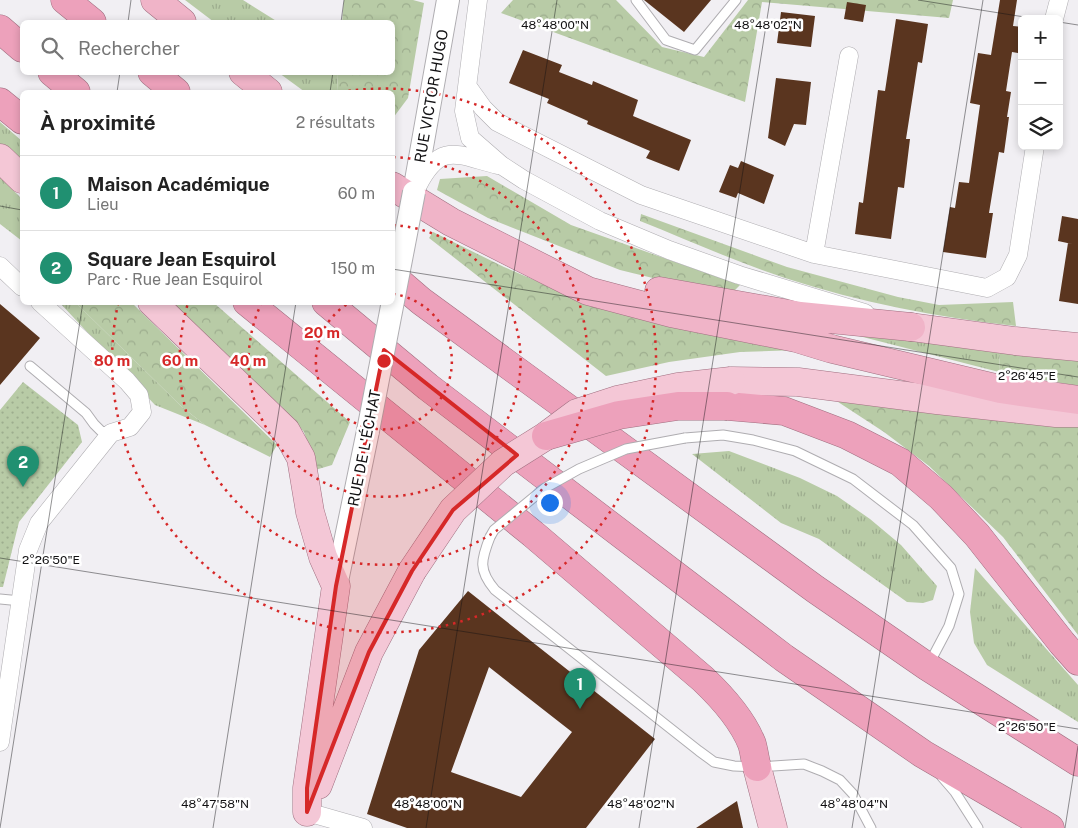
<!DOCTYPE html>
<html lang="fr">
<head>
<meta charset="utf-8">
<style>
	:root { --surface:#fff; --page:#f2f2f2; --text:#222; --muted:#767676; --line:#e0e0e0; --accent:#209071 }
	body { margin:0; font-family:"Public Sans",sans-serif; background:var(--page); color:var(--text) }
	.controls { position:absolute; right:15px; top:15px; display:grid; overflow:hidden; border-radius:8px; box-shadow:0 2px 8px #0003 }
	.controls button { width:45px; height:45px; display:grid; place-items:center; padding:0; border:0; border-bottom:1px solid var(--line); background:var(--surface); color:var(--text); font:25px sans-serif }
	.you { position:absolute; left:549px; top:502px; width:18px; height:18px; margin:-12px; border:4px solid #fff; border-radius:50%; background:#1a73e8; box-shadow:0 0 0 8px #1a73e833 }
	.badge { display:grid; place-items:center; width:32px; height:32px; border-radius:50%; background:var(--accent); color:#fff; font-size:16px; font-weight:700 }
	.pin { position:absolute; translate:-50% -41px; filter:drop-shadow(0 1px 2px #0008) }
	.pin::after { content:''; position:absolute; top:26px; width:18px; height:15px; background:inherit; clip-path:polygon(0 0,100% 0,50% 100%) }
	.list { margin:0; padding:0; list-style:none }
	h2 { display:flex; justify-content:space-between; align-items:center; height:65px; margin:0; padding:0 20px; font-size:21px }
	h2 small { font-size:16px; font-weight:400; color:var(--muted) }
	.list li { display:grid; grid-template-columns:32px 1fr auto; gap:15px; align-items:center; box-sizing:border-box; height:75px; padding:0 20px; border-top:1px solid var(--line) }
	.list b { display:block; font-size:19px; white-space:nowrap }
	.list p { margin:0; font-size:16px; white-space:nowrap; color:var(--muted) }
	.list em { font-size:16px; font-style:normal; color:var(--muted) }
	.icon { flex:none; width:28px; height:28px; fill:none; stroke:currentColor; stroke-width:2; stroke-linecap:round; stroke-linejoin:round }
	.map { position:relative; flex:none; width:1078px; height:828px; overflow:hidden }
	.search { position:absolute; background:var(--surface); box-shadow:0 2px 8px #0003; left:20px; top:20px; width:375px; height:55px; display:flex; align-items:center; gap:12px; box-sizing:border-box; padding:0 18px; border-radius:8px; color:var(--muted); font-size:19px }
	.panel { position:absolute; background:var(--surface); box-shadow:0 2px 8px #0003; left:20px; top:90px; width:375px; height:215px; border-radius:8px }
	.map>svg:first-child { display:block }
	.grass { fill:url(#grass-tufts) }
	.forest { fill:url(#forest-crowns) }
	.park { fill:url(#park-dots) }
	.building { fill:#5a351f; fill-rule:evenodd }
	.lines { fill:none; stroke-linecap:round; stroke-linejoin:round }
	.service-casing { stroke:#afadb1; stroke-width:11 }
	.minor-casing { stroke:#afadb1; stroke-width:19 }
	.tertiary-casing { stroke:#afadb1; stroke-width:24 }
	.primary-casing { stroke:#a06f80; stroke-width:29 }
	.trunk-casing { stroke:#a06f80; stroke-width:29 }
	.motorway-casing { stroke:#a06f80; stroke-width:29 }
	.service { stroke:#fff; stroke-width:9 }
	.minor { stroke:#fff; stroke-width:18 }
	.tertiary { stroke:#fff; stroke-width:22 }
	.primary { stroke:#f4c7d6; stroke-width:28 }
	.trunk { stroke:#f0b4c8; stroke-width:28 }
	.motorway { stroke:#eda1bb; stroke-width:28 }
	.service-bridge-casing { stroke:#afadb1; stroke-width:11; stroke-linecap:butt }
	.tertiary-bridge-casing { stroke:#afadb1; stroke-width:24; stroke-linecap:butt }
	.primary-bridge-casing { stroke:#a06f80; stroke-width:29; stroke-linecap:butt }
	.motorway-bridge-casing { stroke:#a06f80; stroke-width:29; stroke-linecap:butt }
	.service-bridge { stroke:#fff; stroke-width:9 }
	.tertiary-bridge { stroke:#fff; stroke-width:22 }
	.primary-bridge { stroke:#f4c7d6; stroke-width:28 }
	.motorway-bridge { stroke:#eda1bb; stroke-width:28 }
	.marked { fill:#d62828; fill-opacity:0.2; stroke:#d62828; stroke-width:4; stroke-linejoin:round }
	.ticks { fill:none; stroke:#121113; stroke-width:1; stroke-opacity:0.45 }
	.ring { fill:none; stroke:#d62828; stroke-width:2.5; stroke-dasharray:2.5 5 }
	.labels { text-anchor:middle; dominant-baseline:central; stroke-width:5; stroke-linejoin:round; paint-order:stroke }
	.street-label { font-size:15px; fill:#121113; stroke:#fff }
	.ticks-label { font-size:12px; text-anchor:middle; fill:#121113; stroke:#fff; stroke-width:5; stroke-linejoin:round; paint-order:stroke }
	.centre { fill:#d62828; stroke:#fff; stroke-width:2.5 }
	.ring-label { font-size:15px; text-anchor:middle; font-weight:bold; fill:#d62828; stroke:#fff; stroke-width:5; stroke-linejoin:round; paint-order:stroke }
</style>
</head>
<body>
<div class="map">
<svg width="1078" height="828" viewBox="0 0 1078 828">
	<defs>
		<pattern id="grass-tufts" width="24" height="20" patternUnits="userSpaceOnUse" patternTransform="scale(1.25)"><rect width="24" height="20" fill="#b8cba6"/><path d="M3 7l-1-3M5 7V3M7 7l1-3M15 17l-1-3M17 17v-4M19 17l1-3" fill="none" stroke="#9dad8e"/></pattern>
		<pattern id="forest-crowns" width="20" height="18" patternUnits="userSpaceOnUse" patternTransform="scale(1.25)"><rect width="20" height="18" fill="#b8cba6"/><path d="M2 6a3 3 0 1 1 6 0M12 15a3 3 0 1 1 6 0" fill="none" stroke="#9dad8e"/></pattern>
		<pattern id="park-dots" width="8" height="8" patternUnits="userSpaceOnUse" patternTransform="scale(1.25)"><rect width="8" height="8" fill="#b8cba6"/><path d="M2 2h.1M6 6h.1" fill="none" stroke="#9dad8e" stroke-width="1.8" stroke-linecap="round"/></pattern>
	</defs>
	<rect width="100%" height="100%" fill="#f1eff3"/>
	<path class="grass" d="M185 0H243L278 22H214Z
		M279 73H338L337 92H305Z
		M0 122 22 141V166L0 144Z
		M0 177 22 199V241L0 224Z
		M60 303H76L182 407 205 425 155 405Z
		M820 326 1000 352 999 372Z
		M729 451 800 478 837 496 870 519 901 545 937 586 933 600 923 603 907 602 819 539 781 523 692 454Z
		M975 568 1078 685V722L987 665 974 643 970 612Z"/>
	<path class="forest" d="M344 0H413L424 3 408 98 393 118 392 92H337L338 73 392 72V22H342Z
		M513 0H616L662 47 704 57 748 0H953L949 18 762 2 745 102 501 13Z
		M487 176 571 225 740 285 733 292 661 280 620 270 488 218 437 190 440 179Z
		M641 214 787 267 898 297 939 305 1013 302 1016 326C937 317 861 303 785 278 736 262 688 240 640 221Z
		M433 232 504 267 581 300 798 350 740 352 669 362 606 376 429 238Z
		M76 303H132L277 445 270 457 205 425 182 407Z
		M166 303H214L350 422 332 465 315 470 312 456 304 432 282 407Z
		M1000 352 1078 358V386L999 372Z
		M835 400 1078 423V635L1003 537 929 466 884 432Z"/>
	<path class="park" d="M23 382 78 425 82 442 19 522 3 587H0V410Z"/>
	<path class="building" d="M644 0H711L684 32Z
		M1000 0H1017L1013 26 1022 27 1018 53 1012 52 1006 91 1011 92 1007 117H1009L1004 153 999 152 989 213H993L986 258 943 252 950 207 955 208 959 182 969 183 980 105 970 103 978 53 991 55Z
		M847 2 866 5 863 22 844 19Z
		M781 12 815 16 811 47 777 43Z
		M896 19 928 24 922 63 918 62 906 139H910L904 188 898 187 891 239 855 234 859 202 863 203 878 90 885 91Z
		M523 50 562 65 559 72 592 85 593 81 638 100 633 116 691 140 679 171 646 158 650 151 587 124 588 121 547 103 549 99 509 83Z
		M776 78 811 82 806 125 794 124 785 146 768 138Z
		M741 161 774 175 764 204 738 193 736 198 719 192 730 165 738 168Z
		M1062 216 1078 219V304L1059 301 1068 243 1072 244 1058 241Z
		M0 304 40 338 0 385Z
		M468 591 655 739 586 828H407L367 814 419 650ZM489 667 572 732 521 797 451 772Z
		M737 801 743 828H696Z"/>
	<g class="lines">
		<g class="service-casing">
			<path id="service" d="M636 0 666 40 695 50 736 0
				M30 366 86 413 94 424 101 431 111 433
				M685 438 723 435 753 440 795 451 853 479 913 525 951 568 959 594 949 626 929 664
				M490 537C481 560 478 570 495 590L699 751 714 762 734 766 757 767 804 764 822 771 840 780 853 794 871 828
				M0 599 21 601
				M942 777 955 792 978 828"/>
		</g>
		<g class="minor-casing">
			<path id="minor" d="M478 0 464 111 470 138 501 165 524 180 600 221 669 250 739 275 865 313
				M1054 19 1059 0
				M468 87 483 108 497 122 641 195 814 254 987 288 1007 277 1018 255 1035 146
				M418 185C441 141 457 155 498 165
				M814 254 849 56
				M0 266 22 287
				M0 742 28 550 39 523 111 433 130 427 142 412 139 395 127 381 40 302
				M307 812 363 828"/>
		</g>
		<g class="tertiary-casing">
			<path id="tertiary" d="M414 192 448 0
				M336 586 368 431"/>
		</g>
		<g class="primary-casing">
			<path id="primary" d="M0 158 22 179
				M152 302 286 431 301 458 310 512 323 557 336 586 307 788V812
				M911 327 1015 341 1078 347
				M731 381 798 382 937 400 1056 413H1078
				M757 767 773 828
				M318 785 369 652 412 571"/>
		</g>
		<g class="trunk-casing">
			<path id="trunk" d="M155 0 182 22
				M243 72 268 92
				M392 186 451 222 588 291 671 313 796 338 832 349 1000 389 1078 400
				M659 291 800 316 911 327"/>
		</g>
		<g class="motorway-casing">
			<path id="motorway" d="M65 0 92 22
				M0 29 22 48
				M52 72 76 92
				M152 72 176 92
				M0 102 22 120
				M392 276 421 301 815 589 928 667 1078 762
				M247 302 533 534 703 679C722 697 742 719 752 744 754 751 755 760 757 767
				M326 302 428 387 784 658 923 754 1050 828
				M727 406 784 411 847 435 900 462 941 497 977 535 1062 643 1078 661"/>
		</g>
		<use href="#service" class="service"/>
		<use href="#minor" class="minor"/>
		<use href="#tertiary" class="tertiary"/>
		<use href="#primary" class="primary"/>
		<use href="#trunk" class="trunk"/>
		<use href="#motorway" class="motorway"/>
		<g class="service-bridge-casing">
			<path id="service-bridge" d="M490 537 494 530 545 488 579 469 626 449 685 438"/>
		</g>
		<g class="tertiary-bridge-casing">
			<path id="tertiary-bridge" d="M368 431 414 192"/>
		</g>
		<g class="primary-bridge-casing">
			<path id="primary-bridge" d="M412 571 453 510 503 463 546 436 577 413 617 400 678 387 731 381"/>
		</g>
		<g class="motorway-bridge-casing">
			<path id="motorway-bridge" d="M546 436 619 415 678 406H727"/>
		</g>
		<use href="#service-bridge" class="service-bridge"/>
		<use href="#tertiary-bridge" class="tertiary-bridge"/>
		<use href="#primary-bridge" class="primary-bridge"/>
		<use href="#motorway-bridge" class="motorway-bridge"/>
	</g>
	<path class="marked" d="M384 350 517 455 453 510 412 571 369 652 307 812V788L336 586Z"/>
	<path class="ticks" d="M918 0 1037 19M128 22 131 0M341 22 344 0M1059 22 1078 25M117 92 120 72M330 92 333 72M0 206 22 210M392 269 1078 377M0 558 1078 729M0 828 83 302M213 828 296 302M426 828 557 0M639 828 770 0M852 828 983 0M1065 828 1078 746"/>
	<g class="ring">
		<path d="M393 294A68 68 0 1 1 349 303"/>
		<path d="M393 225A136 136 0 1 1 261 304"/>
		<path d="M393 157A204 204 0 1 1 188 303"/>
		<path d="M341 92A272 272 0 1 1 118 304"/>
	</g>
	<g class="labels">
		<g class="street-label">
			<text transform="translate(431 96) rotate(-80)">RUE VICTOR HUGO</text>
			<text transform="translate(364 448) rotate(-79)">RUE DE L'ÉCHAT</text>
		</g>
	</g>
	<g class="ticks-label">
		<text x="555" y="29">48°48'00"N</text>
		<text x="768" y="29">48°48'02"N</text>
		<text x="1027" y="380">2°26'45"E</text>
		<text x="51" y="564">2°26'50"E</text>
		<text x="1027" y="731">2°26'50"E</text>
		<text x="215" y="808">48°47'58"N</text>
		<text x="428" y="808">48°48'00"N</text>
		<text x="641" y="808">48°48'02"N</text>
		<text x="854" y="808">48°48'04"N</text>
	</g>
	<circle cx="384" cy="361" r="8" class="centre"/>
	<g class="ring-label">
		<text x="322" y="338">20 m</text>
		<text x="112" y="366">80 m</text>
		<text x="180" y="366">60 m</text>
		<text x="248" y="366">40 m</text>
	</g>
</svg>
<div class="controls">
<button>+</button>
<button>−</button>
<button><svg class="icon" aria-label="layers" viewBox="0 0 24 24"><path d="M12 4l9 5-9 5-9-5zM3 14l9 5 9-5"/></svg></button>
</div>
<div class="you"></div>
<div class="pin badge" style="left:580px;top:709px">1</div>
<div class="pin badge" style="left:23px;top:487px">2</div>
<div class="search"><svg class="icon" aria-label="search" viewBox="0 0 24 24"><circle cx="10" cy="10" r="6"/><path d="M15 15l6 6"/></svg>Rechercher</div>
<section class="panel">
<h2>À proximité<small>2 résultats</small></h2>
<ul class="list">
<li><span class="badge">1</span><div><b>Maison Académique</b><p>Lieu</p></div><em>60 m</em></li>
<li><span class="badge">2</span><div><b>Square Jean Esquirol</b><p>Parc · Rue Jean Esquirol</p></div><em>150 m</em></li>
</ul>
</section>
</div>
</body>
</html>
